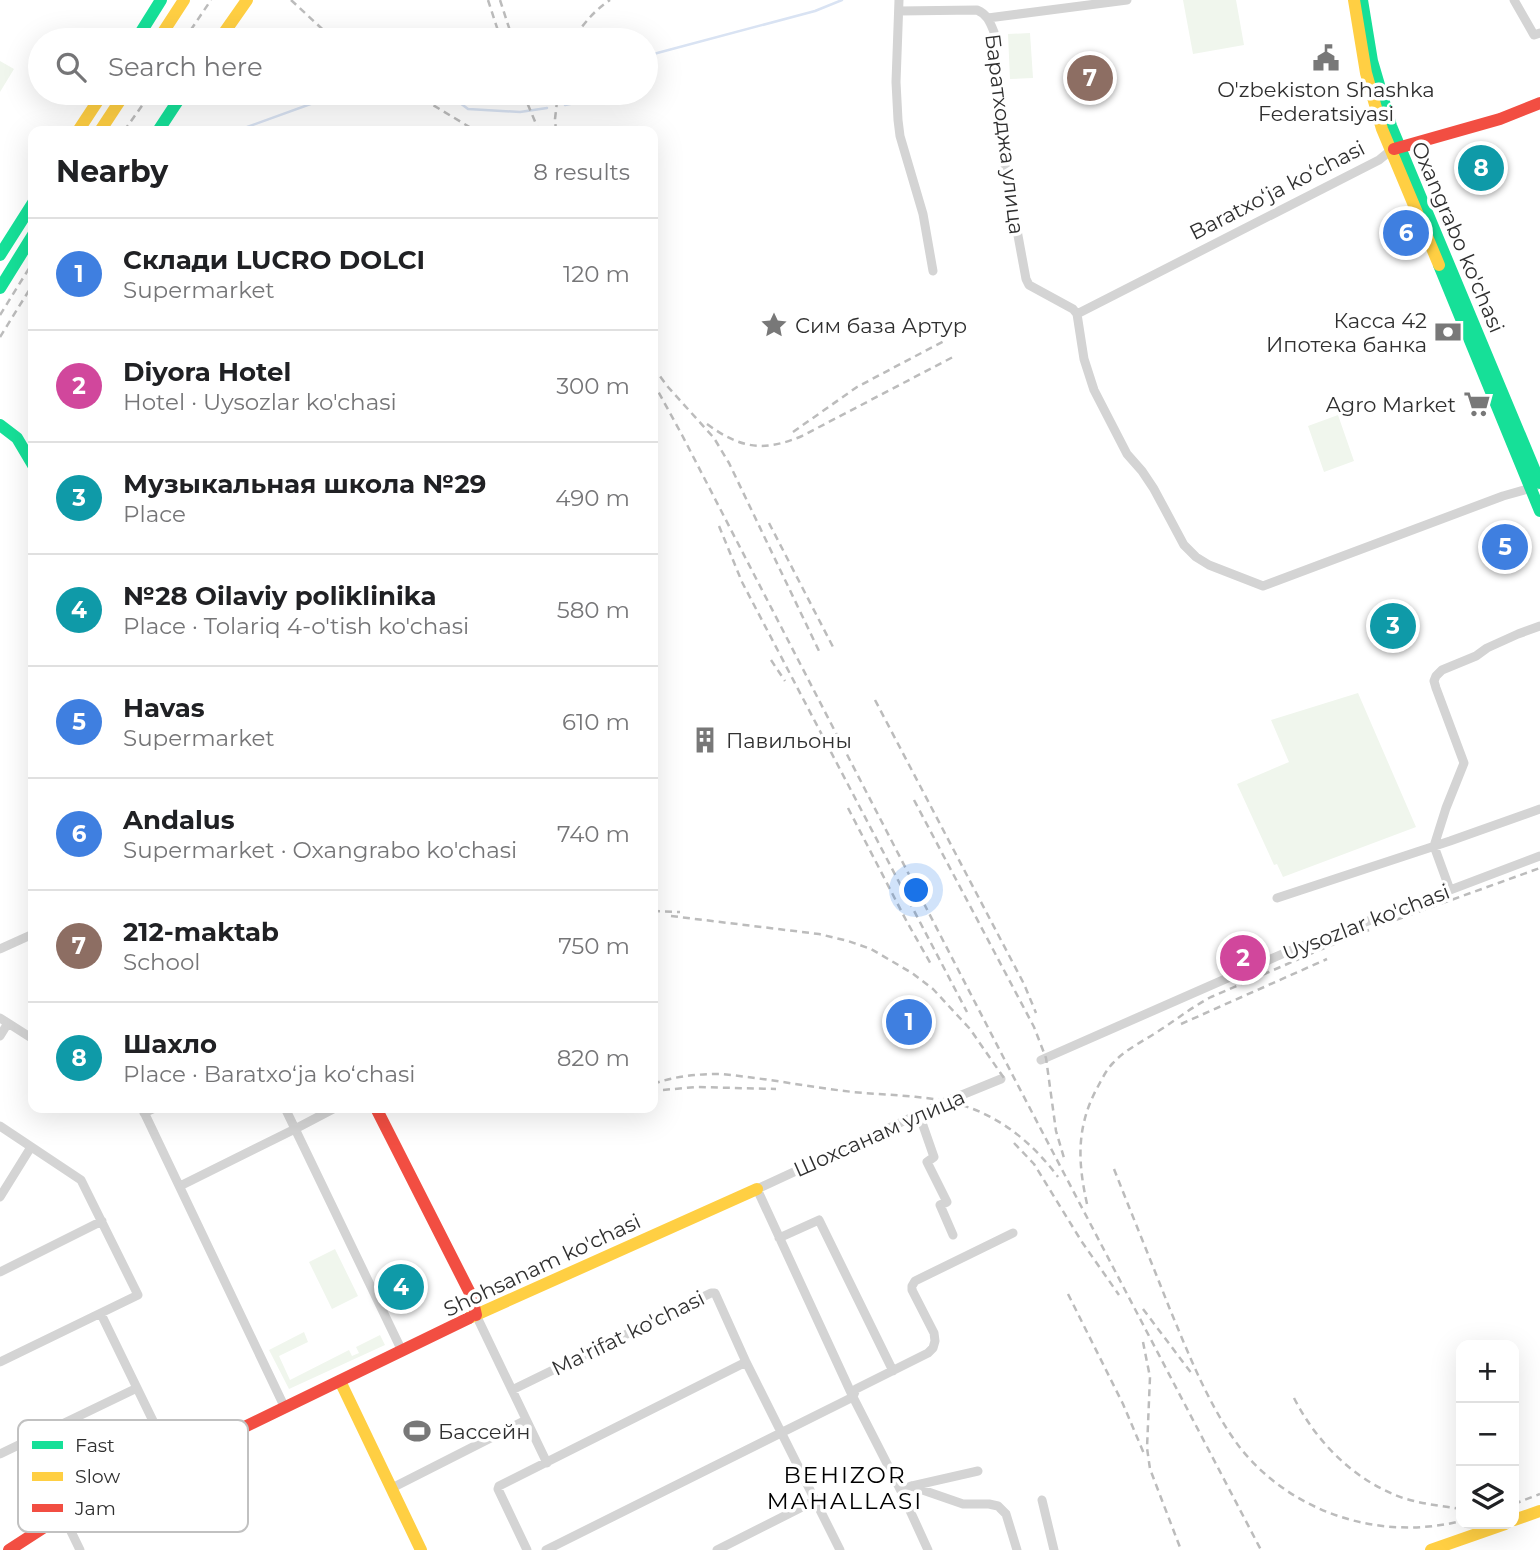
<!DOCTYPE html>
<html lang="en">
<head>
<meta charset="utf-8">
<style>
	:root { --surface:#fff; --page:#f2f2f2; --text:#202124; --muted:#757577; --line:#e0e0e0; --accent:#0b8043 }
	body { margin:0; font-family:Montserrat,sans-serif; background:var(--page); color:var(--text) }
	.controls { position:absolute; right:21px; bottom:21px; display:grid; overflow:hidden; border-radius:14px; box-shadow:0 7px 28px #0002 }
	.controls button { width:63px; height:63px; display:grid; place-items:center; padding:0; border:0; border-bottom:2px solid var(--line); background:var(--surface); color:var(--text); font:35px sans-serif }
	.you { position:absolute; left:917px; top:891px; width:24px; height:24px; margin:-18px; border:5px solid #fff; border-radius:50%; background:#1a73e8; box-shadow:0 0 0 10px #1a73e833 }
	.badge { display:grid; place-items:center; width:46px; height:46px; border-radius:50%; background:var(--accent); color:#fff; font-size:23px; font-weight:700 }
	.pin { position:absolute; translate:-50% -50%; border:4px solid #fff; box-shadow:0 2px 7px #0006 }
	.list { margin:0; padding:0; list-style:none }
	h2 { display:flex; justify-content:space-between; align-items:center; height:91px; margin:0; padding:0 28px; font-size:30px }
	h2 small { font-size:23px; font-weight:400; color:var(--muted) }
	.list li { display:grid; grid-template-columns:46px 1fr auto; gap:21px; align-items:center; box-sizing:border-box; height:112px; padding:0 28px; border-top:2px solid var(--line) }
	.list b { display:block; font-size:26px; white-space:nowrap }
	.list p { margin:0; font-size:23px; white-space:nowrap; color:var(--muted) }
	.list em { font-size:23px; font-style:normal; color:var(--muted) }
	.icon { flex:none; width:38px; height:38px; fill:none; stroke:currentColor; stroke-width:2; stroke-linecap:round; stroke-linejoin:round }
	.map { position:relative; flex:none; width:1540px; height:1550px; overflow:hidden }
	.search { position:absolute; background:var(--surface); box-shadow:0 7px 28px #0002; left:28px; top:28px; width:630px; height:77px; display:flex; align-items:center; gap:18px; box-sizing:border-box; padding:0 24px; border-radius:38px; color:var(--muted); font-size:26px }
	.panel { position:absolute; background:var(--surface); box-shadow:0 7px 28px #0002; left:28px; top:126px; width:630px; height:987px; border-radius:14px }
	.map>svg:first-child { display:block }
	.green { fill:#f0f6ed }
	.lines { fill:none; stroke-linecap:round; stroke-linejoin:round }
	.stream { stroke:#d9e3f3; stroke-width:2.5 }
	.street { stroke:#d4d4d4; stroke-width:9 }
	.fast { stroke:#16e098; stroke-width:12 }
	.slow { stroke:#ffcf43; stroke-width:12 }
	.jam { stroke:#f24e42; stroke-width:12 }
	.rail { stroke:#bcbcbc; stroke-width:2.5; stroke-dasharray:7 5; stroke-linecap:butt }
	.labels { text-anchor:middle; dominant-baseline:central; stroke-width:7; stroke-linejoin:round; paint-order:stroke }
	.poi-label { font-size:21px; fill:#303030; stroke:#fff; text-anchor:start }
	.street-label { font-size:21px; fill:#303030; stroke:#fff }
	.neighbourhood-label { font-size:23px; letter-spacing:2px; fill:#000; stroke:#fff }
	.key { fill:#fff; stroke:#c1c1c1; stroke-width:2 }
	.key-label { font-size:19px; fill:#303030 }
</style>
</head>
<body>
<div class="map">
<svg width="1540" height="1550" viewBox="0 0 1540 1550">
	<rect width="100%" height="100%" fill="#fff"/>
	<path class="green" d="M1183 0H1236L1244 45 1193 54Z
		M1030 33 1033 78 1010 79 1008 34Z
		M0 61 14 69 0 92Z
		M1338 415 1354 461 1324 472 1308 426Z
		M1358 693 1416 827 1283 877 1277 864 1274 865 1237 784 1289 762 1271 720Z
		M335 1249 358 1296 332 1309 309 1262Z
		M304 1332 308 1342 279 1356 290 1380 349 1350 352 1356 359 1353 356 1347 380 1335 385 1345 289 1389 269 1350Z"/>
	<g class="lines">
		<path class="stream" d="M646 56 815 11 842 0
			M447 93 468 109 520 112 547 108
			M565 105 570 104 581 93
			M236 131 341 93"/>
		<path class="street" d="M899 0 896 82 898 120 900 136 923 214 933 271
			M1514 0 1534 35 1540 33
			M899 11 977 10C987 14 990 22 994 32L1005 165 1026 279 1029 285 1073 309 1077 314
			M988 18 1127 0
			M1077 314 1084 359 1094 390 1127 454 1142 471 1154 489 1184 545 1196 557 1209 565 1263 586 1503 496 1535 487
			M1077 314 1379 160 1390 151
			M1450 890 1434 846 1446 808 1464 763 1436 688 1434 681 1436 676 1442 670 1476 656 1487 648 1518 634 1540 626
			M1277 898 1450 841 1540 809
			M0 949 33 934
			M0 1018 33 1039
			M0 1036 8 1023
			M1041 1060 1289 951 1540 856
			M139 1108 143 1110 285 1408
			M285 1108 402 1351
			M144 1113 155 1108
			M919 1114 934 1157 927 1162 947 1202 940 1205 953 1235
			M0 1126 81 1180 138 1295 0 1362
			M180 1186 295 1129 335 1108
			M0 1197 31 1147
			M779 1238 819 1220 893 1371
			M0 1272 102 1221
			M101 1314 173 1462
			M476 1315 547 1463
			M512 1390 711 1293H715L746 1362 840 1550
			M0 1454 137 1388
			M912 1486 978 1471
			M392 1488 526 1420
			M901 1491 911 1486 963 1504H989L998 1506 1006 1514 1017 1550
			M1042 1500 1054 1550
			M63 1515 80 1550
			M527 1550 498 1489 499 1486 746 1362
			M546 1550 853 1397 856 1389 928 1353 933 1348 935 1341 934 1333 912 1290V1286L915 1281 1013 1233
			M717 1550 814 1501
			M928 1550 901 1491 853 1397 757 1189 947 1101 1001 1079"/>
		<path class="fast" d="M1362 0 1372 61 1391 126 1540 483
			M136 40 161 0
			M158 131 183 93
			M0 255 33 203
			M1439 265 1540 511
			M0 288 33 235
			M0 425 17 438 33 465"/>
		<path class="slow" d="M1354 0 1366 73 1382 129 1439 265
			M158 40 184 0
			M219 40 247 0
			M78 131 103 93
			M100 131 125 93
			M469 1318 757 1189
			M340 1381 421 1550
			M1514 1520 1540 1511
			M1431 1550 1505 1524"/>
		<path class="jam" d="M1394 149 1500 119 1540 103
			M376 1108 472 1297 476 1315
			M9 1550 63 1515 469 1318"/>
		<path class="rail" d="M291 0 334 40
			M488 0 501 40
			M500 0 513 40
			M575 36C586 21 595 10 610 0
			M184 40 211 0
			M413 93 476 131
			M523 93 539 131
			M124 131 151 93
			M556 131 555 119 558 93
			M0 315 33 262
			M0 337 33 284
			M653 367 668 387 714 438 729 463 820 653
			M653 382 682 435 1012 1074 1261 1550
			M707 424C741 449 764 452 802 436L953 357
			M793 432 857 387 944 341
			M769 523 833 647
			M719 526 742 582 967 1012
			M771 660 785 681
			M875 700 1024 984 1036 1013
			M914 800 1034 1027 1046 1058 1056 1131 1064 1158
			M848 808 907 922 932 966
			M653 911 680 912
			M671 916 819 934 848 941 871 949 912 973 933 989 970 1029 1006 1081
			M1181 1024 1327 959
			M653 1084C675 1076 697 1074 720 1074 765 1078 809 1087 853 1092 884 1095 914 1095 944 1101 991 1109 1030 1139 1058 1177
			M663 1090 696 1087 776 1089
			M1014 1143 1034 1164 1082 1242 1119 1295
			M1114 1169C1132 1215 1151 1261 1169 1307 1189 1355 1209 1407 1241 1449 1294 1514 1381 1541 1461 1521
			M1087 1204C1078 1163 1076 1129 1096 1090 1101 1081 1106 1070 1113 1063 1126 1049 1142 1042 1157 1032 1176 1020 1192 1007 1211 997L1322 949 1379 926 1540 868
			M1068 1294 1123 1404 1145 1456
			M1143 1309 1192 1374
			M1143 1342 1150 1377 1147 1448 1150 1469 1181 1550
			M1294 1398C1317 1443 1355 1481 1403 1498 1422 1504 1442 1506 1461 1509
			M1514 1504 1540 1494"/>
	</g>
	<defs>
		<g id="civic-bare" transform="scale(2.1)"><path d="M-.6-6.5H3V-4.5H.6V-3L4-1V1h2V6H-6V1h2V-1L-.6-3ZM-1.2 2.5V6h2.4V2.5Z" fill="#787878" stroke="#fff" stroke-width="2.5" paint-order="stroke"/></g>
		<g id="sight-bare" transform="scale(2.1)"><path d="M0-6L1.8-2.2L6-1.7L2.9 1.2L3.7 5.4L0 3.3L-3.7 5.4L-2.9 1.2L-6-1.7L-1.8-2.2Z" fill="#787878" stroke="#fff" stroke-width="2.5" paint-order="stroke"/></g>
		<g id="bank-bare" transform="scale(2.1)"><path d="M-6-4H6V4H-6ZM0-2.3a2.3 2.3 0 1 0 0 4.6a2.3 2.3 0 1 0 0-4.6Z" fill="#787878" stroke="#fff" stroke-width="2.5" paint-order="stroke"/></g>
		<g id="supermarket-bare" transform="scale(2.1)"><path d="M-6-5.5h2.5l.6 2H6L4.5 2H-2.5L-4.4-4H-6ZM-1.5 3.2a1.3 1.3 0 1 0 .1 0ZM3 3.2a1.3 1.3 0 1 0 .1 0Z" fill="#787878" stroke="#fff" stroke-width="2.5" paint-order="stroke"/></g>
		<g id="building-bare" transform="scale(2.1)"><path d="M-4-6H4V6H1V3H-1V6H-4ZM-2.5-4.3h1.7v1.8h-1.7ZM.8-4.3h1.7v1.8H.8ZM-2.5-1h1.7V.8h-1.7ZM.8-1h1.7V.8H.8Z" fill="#787878" stroke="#fff" stroke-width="2.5" paint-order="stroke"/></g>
		<g id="stadium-bare" transform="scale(2.1)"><path d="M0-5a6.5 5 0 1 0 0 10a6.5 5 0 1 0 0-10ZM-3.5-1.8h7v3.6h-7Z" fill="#787878" stroke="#fff" stroke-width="2.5" paint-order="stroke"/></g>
	</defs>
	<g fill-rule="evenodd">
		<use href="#civic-bare" x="1326" y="58"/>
		<use href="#sight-bare" x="774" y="325"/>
		<use href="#bank-bare" x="1448" y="332"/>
		<use href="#supermarket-bare" x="1477" y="404"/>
		<use href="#building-bare" x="705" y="740"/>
		<use href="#stadium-bare" x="417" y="1431"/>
	</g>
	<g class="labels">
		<g class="poi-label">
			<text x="1326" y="89" text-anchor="middle">O'zbekiston Shashka<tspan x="1326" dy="24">Federatsiyasi</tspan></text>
			<text x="1427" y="320" text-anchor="end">Касса 42<tspan x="1427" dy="24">Ипотека банка</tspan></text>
			<text x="795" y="325">Сим база Артур</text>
			<text x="1456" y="404" text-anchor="end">Agro Market</text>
			<text x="726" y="740">Павильоны</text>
			<text x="438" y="1431">Бассейн</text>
		</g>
		<g class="street-label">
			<text transform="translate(1005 134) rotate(83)">Баратходжа улица</text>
			<text transform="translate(1277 190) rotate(-27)">Baratxoʻja koʻchasi</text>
			<text transform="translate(1458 237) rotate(67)">Oxangrabo ko'chasi</text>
			<text transform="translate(1366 922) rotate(-21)">Uysozlar ko'chasi</text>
			<text transform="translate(879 1133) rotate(-24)">Шохсанам улица</text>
			<text transform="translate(542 1265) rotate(-25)">Shohsanam ko'chasi</text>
			<text transform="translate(628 1333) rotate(-26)">Ma'rifat ko'chasi</text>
		</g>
		<g class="neighbourhood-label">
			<text x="845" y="1475">BEHIZOR<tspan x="845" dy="26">MAHALLASI</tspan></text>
		</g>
	</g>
	<rect x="18" y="1420" width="230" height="112" rx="10" class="key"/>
	<rect x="32" y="1441" width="31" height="8" fill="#16e098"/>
	<rect x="32" y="1472" width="31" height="9" fill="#ffcf43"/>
	<rect x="32" y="1504" width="31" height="8" fill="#f24e42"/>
	<g class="key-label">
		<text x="75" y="1452">Fast</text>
		<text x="75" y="1483">Slow</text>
		<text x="75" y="1515">Jam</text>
	</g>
</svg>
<div class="controls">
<button>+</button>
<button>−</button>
<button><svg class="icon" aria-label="layers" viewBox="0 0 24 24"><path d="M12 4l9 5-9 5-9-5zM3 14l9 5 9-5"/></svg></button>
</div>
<div class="you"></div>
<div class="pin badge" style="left:909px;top:1022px;background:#3f7fe0">1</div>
<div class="pin badge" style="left:1243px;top:958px;background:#d1479c">2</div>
<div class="pin badge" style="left:1393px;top:626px;background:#0f9aa8">3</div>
<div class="pin badge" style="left:401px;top:1287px;background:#0f9aa8">4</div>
<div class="pin badge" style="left:1505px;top:547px;background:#3f7fe0">5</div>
<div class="pin badge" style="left:1406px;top:233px;background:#3f7fe0">6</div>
<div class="pin badge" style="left:1090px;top:78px;background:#8d6e63">7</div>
<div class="pin badge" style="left:1481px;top:168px;background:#0f9aa8">8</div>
<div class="search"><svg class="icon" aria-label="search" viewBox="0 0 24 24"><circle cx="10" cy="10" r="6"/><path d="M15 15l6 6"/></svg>Search here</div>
<section class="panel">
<h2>Nearby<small>8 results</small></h2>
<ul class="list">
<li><span class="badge" style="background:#3f7fe0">1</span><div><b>Склади LUCRO DOLCI</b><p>Supermarket</p></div><em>120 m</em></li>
<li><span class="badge" style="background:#d1479c">2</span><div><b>Diyora Hotel</b><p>Hotel · Uysozlar ko'chasi</p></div><em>300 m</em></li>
<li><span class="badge" style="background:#0f9aa8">3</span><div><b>Музыкальная школа №29</b><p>Place</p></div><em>490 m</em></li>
<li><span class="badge" style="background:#0f9aa8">4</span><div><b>№28 Oilaviy poliklinika</b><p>Place · Tolariq 4-o'tish ko'chasi</p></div><em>580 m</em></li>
<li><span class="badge" style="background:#3f7fe0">5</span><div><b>Havas</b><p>Supermarket</p></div><em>610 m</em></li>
<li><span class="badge" style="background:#3f7fe0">6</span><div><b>Andalus</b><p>Supermarket · Oxangrabo ko'chasi</p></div><em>740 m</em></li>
<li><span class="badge" style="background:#8d6e63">7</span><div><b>212-maktab</b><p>School</p></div><em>750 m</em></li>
<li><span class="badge" style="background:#0f9aa8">8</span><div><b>Шахло</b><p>Place · Baratxoʻja koʻchasi</p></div><em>820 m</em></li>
</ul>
</section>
</div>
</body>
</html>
